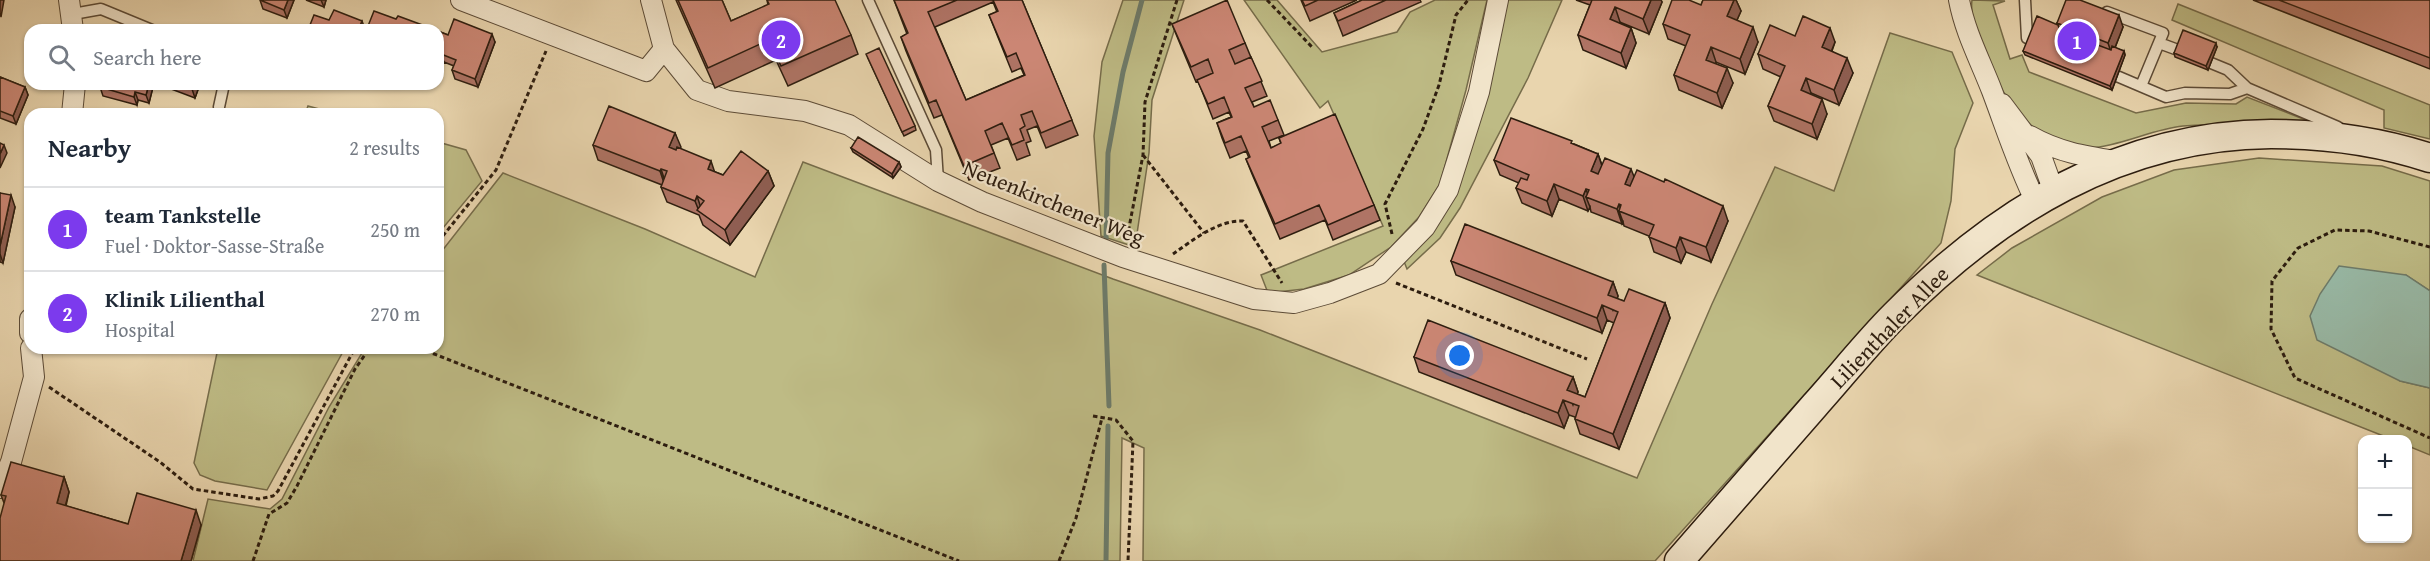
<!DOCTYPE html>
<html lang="en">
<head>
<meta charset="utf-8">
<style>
	:root { --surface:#fff; --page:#f2f2f3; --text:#1f2937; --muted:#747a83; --line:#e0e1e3; --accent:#7c3aed }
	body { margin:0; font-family:"Gentium Book Plus",serif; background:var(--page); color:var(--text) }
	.controls { position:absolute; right:18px; bottom:18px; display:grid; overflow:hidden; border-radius:12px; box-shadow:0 2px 4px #0004 }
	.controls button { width:54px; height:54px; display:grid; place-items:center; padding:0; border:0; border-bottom:2px solid var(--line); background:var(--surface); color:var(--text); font:30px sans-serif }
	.you { position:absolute; left:1460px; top:356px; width:21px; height:21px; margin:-15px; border:4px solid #fff; border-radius:50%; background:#1a73e8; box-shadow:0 0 0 9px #1a73e833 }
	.badge { display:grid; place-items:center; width:39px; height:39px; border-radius:50%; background:var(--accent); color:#fff; font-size:20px; font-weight:700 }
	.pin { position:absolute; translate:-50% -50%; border:3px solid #fff; box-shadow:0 2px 6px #0006 }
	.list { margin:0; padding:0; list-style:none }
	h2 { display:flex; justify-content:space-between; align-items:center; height:78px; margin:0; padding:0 24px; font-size:26px }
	h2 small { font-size:20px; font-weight:400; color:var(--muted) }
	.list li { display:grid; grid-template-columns:39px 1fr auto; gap:18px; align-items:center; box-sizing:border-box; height:84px; padding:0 24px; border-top:2px solid var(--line) }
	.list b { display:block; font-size:22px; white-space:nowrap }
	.list p { margin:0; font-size:20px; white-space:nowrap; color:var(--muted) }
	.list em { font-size:20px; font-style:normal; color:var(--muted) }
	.icon { flex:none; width:33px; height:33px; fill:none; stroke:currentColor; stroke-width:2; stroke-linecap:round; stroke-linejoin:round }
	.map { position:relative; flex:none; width:2430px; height:561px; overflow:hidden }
	.search { position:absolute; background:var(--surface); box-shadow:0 2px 4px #0004; left:24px; top:24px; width:420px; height:66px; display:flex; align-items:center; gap:15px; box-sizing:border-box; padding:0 21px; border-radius:18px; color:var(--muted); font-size:22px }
	.panel { position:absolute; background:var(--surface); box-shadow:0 2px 4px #0004; left:24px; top:108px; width:420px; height:246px; border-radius:18px }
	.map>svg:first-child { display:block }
	.green { fill:#bebb85; stroke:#766c4a; stroke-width:1.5 }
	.water { fill:#98b9a6; stroke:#6d7b6a; stroke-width:1.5 }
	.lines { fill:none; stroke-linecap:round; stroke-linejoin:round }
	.stream { stroke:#6d7b6a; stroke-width:5 }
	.service-casing { stroke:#5c4b37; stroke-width:13 }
	.minor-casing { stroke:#5c4b37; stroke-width:22 }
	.secondary-casing { stroke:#2d1d0f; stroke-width:31 }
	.path { stroke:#2d1d0f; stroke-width:3; stroke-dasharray:4.5 3; stroke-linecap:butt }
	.service { stroke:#f1e4ca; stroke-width:10 }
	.minor { stroke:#f1e4ca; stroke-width:20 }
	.secondary { stroke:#f1e4ca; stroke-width:28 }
	.wall { fill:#af7465; stroke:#2d1d0f; stroke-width:1.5; fill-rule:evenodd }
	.shaded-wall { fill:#8f5e52; stroke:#2d1d0f; stroke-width:1.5 }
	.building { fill:#cc8775; stroke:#2d1d0f; stroke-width:1.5 }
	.labels { text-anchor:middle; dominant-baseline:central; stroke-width:4.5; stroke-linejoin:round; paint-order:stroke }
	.street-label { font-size:22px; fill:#2d1d0f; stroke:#f1e4ca }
</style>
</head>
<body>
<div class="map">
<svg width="2430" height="561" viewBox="0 0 2430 561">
	<rect width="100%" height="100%" fill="#e9d5ae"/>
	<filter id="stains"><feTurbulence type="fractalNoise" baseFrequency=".00333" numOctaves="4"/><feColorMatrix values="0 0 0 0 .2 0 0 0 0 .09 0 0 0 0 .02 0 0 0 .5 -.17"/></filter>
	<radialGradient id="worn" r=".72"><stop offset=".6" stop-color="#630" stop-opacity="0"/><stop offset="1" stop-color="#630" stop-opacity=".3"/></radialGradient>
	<path class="green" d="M1123 0H1184L1152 100 1149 153 1135 247 1101 236 1094 136 1102 62Z
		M1244 0H1277L1322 52 1397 32 1410 12 1435 0H1487L1466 90 1440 184 1419 217 1391 247 1349 275 1304 289 1268 293 1261 275 1383 226 1328 101 1320 108Z
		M1508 0H1562L1528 78 1460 208 1440 238 1407 269 1403 259 1435 227Z
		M1972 0 2005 1 1993 5 2010 59 2022 55 2029 72 2136 113 2186 103 2236 104 2247 97 2321 126C2275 125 2229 122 2183 126 2152 129 2122 146 2090 148 2043 151 2005 105 1991 65 1984 46 1969 21 1972 0Z
		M2178 4 2430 105V139L2384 128V110L2172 20Z
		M1890 33 1952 52 1973 103 1955 149 1951 201 1941 243 1655 561H1143L1144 448 1122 438 1120 561H193L208 499 270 509 282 499 329 407 365 348H438V256L503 173 645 229 755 277 803 162 1113 279 1260 330 1637 478 1712 304 1775 167 1834 191Z
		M308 106 338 114H305Z
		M438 142 466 150 482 181 438 234Z
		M2259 158 2382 166 2430 181V291L2406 275 2400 381 2430 388V455L2408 446V440L2391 439 1977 275 2012 248 2102 197 2174 170Z
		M218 348H345L267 490 215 481 200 475 194 463Z"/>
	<path class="water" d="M2339 266 2406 275 2430 291V388L2400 381 2317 340 2310 316 2320 294Z"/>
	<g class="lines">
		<path class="stream" d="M1106 240 1108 153 1123 72 1142 0
			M1104 265 1109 406
			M1106 561 1108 426"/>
		<g class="service-casing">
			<path id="service" d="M868 0 936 150 938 181
				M2025 0 2027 38 2041 44
				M2107 12 2163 33 2141 86
				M73 14 101 9 152 30
				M2159 43 2178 50
				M2211 63 2228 70 2247 88 2338 127
				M2105 71 2166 97 2185 93 2230 94 2247 88
				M219 107 224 84"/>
		</g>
		<g class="minor-casing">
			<path id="minor" d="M69 0 73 30
				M461 0 646 71 664 49 697 90 728 101 805 111 849 125 938 181 982 202 1123 257 1254 299 1294 303 1330 293 1379 274 1425 227 1448 190 1479 92 1498 0
				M651 0 664 49
				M1959 0C1965 32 1980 60 1992 91 2006 128 2018 166 2036 202
				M2002 104 2041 156 2054 192
				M72 114 75 84
				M2030 136C2058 152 2084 156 2116 161
				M30 319V333
				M0 488 11 462 34 377 31 348"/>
		</g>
		<g class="secondary-casing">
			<path id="secondary" d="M1679 561C1724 509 1770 457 1815 405 1842 375 1867 343 1895 315 1998 211 2121 135 2271 134 2325 134 2379 141 2430 158"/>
		</g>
		<path class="path" d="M1267 0 1312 47
			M1143 155 1204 233
			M1392 234 1385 204 1423 129 1439 85 1456 15 1468 0
			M1127 238 1143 155 1145 102 1177 0
			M438 242 496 170 546 51
			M2430 247 2369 231 2335 230 2298 248 2272 281 2271 329 2295 378 2430 438
			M1173 254C1193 240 1218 220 1243 221L1282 283
			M1396 283 1587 359
			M419 348 959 561
			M49 387 160 462 193 489 259 499 273 496 278 491 355 348
			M1093 416 1116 420 1133 441 1128 561
			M253 561 269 514 287 503 297 486 355 369 369 349
			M1059 561 1076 518 1102 418"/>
		<use href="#service" class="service"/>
		<use href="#minor" class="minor"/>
		<use href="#secondary" class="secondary"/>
	</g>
	<path class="wall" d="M260 0H294L287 18 263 9Z
		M306 0H326L324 7Z
		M676 0H722L731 21 768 5 767 0 851 35 858 54 788 86 776 60 715 88Z
		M894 0H1022L1078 135 1046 148 1037 126 1027 130 1031 141 1026 143 1030 155 1017 160 1008 138 991 145 1000 168 969 180 942 115 934 118 906 51 901 37 907 34ZM993 2 997 12 989 15 1012 72 1021 68 1024 75 966 100 935 27Z
		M1301 0H1357L1310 21Z
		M1362 0H1420L1421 2 1343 36 1334 13Z
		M1576 0H1661L1662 2 1649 34 1620 22V23L1631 28 1636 43 1626 68 1583 50 1578 35 1590 5Z
		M1703 0H1736L1741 11 1737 20 1758 42 1745 74 1716 62V64L1733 83 1722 108 1679 90 1674 75 1686 46 1668 39 1663 24 1701 5Z
		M2253 0H2430V69Z
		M396 19 436 30H370L368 26Z
		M2057 23 2123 27 2115 48 2124 51 2125 55 2112 90 2025 55 2023 51 2058 25Z
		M1172 24 1245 43 1267 96 1252 102 1254 107 1278 120 1284 135 1269 141 1271 148 1281 144 1279 138 1374 205 1380 220 1333 240 1325 220 1280 239 1252 174 1246 159 1249 158 1246 151 1230 158 1222 138 1217 123 1231 117 1229 112 1213 119 1198 81 1196 82 1178 39Z
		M438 31 448 35 495 42 478 87 455 79 452 70 454 66 444 62 441 69 438 68Z
		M1795 36 1835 42 1832 51 1853 73 1839 105 1811 93V94L1827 114 1817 139 1774 121 1768 106 1781 77 1763 69 1758 54Z
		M2217 47 2208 70 2175 57 2174 53Z
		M868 58 915 126 916 130 904 136Z
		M0 77 25 87 28 95 16 124 0 118Z
		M158 84H200L195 98Z
		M100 87H153L149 103 138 100 137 105 103 96Z
		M675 133 680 148 715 172 723 175 768 171 774 186 730 245 703 225 699 215 667 202 661 187 662 185 598 160 593 145Z
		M1574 144 1598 154 1602 165 1634 177 1728 221 1711 262 1686 252 1681 263 1654 252 1649 236 1624 226 1623 222 1622 224 1591 212 1590 207 1588 211 1559 199 1552 216 1522 203 1516 188 1519 183 1500 175 1494 160Z
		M851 148 899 162 901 167 893 178 853 152Z
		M0 193 15 207 3 263 0 262Z
		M1451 261 1613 282 1618 296 1617 299 1624 301 1665 303 1670 318 1619 449 1580 434 1575 419V417L1569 415 1564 428 1419 372 1414 357 1573 377 1578 392 1577 394 1585 397 1614 323 1607 320 1602 333 1456 275Z
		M64 477 69 492 66 506 128 524 201 525 191 561 4 503 1 495Z"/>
	<path class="shaded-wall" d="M0 0H4L1 17 0 13Z
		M288 0H294L287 18 284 10Z
		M321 0H326L324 7Z
		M1651 0H1661L1662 2 1649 34 1643 19Z
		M1734 0H1736L1741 11 1732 31 1727 16Z
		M1615 7 1620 22 1615 34 1610 19Z
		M2119 15 2123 27 2112 55 2108 43Z
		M362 21 365 29 364 30H358Z
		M1753 27 1758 42 1745 74 1740 59Z
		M1631 28 1636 43 1626 68 1621 53Z
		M1830 28 1835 42 1827 62 1822 47Z
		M492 34 495 42 478 87 475 79Z
		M2216 43 2217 47 2208 70 2206 66Z
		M1711 47 1716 62 1712 75 1706 60Z
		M2124 51 2125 55 2112 90 2110 86Z
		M441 54 444 62 441 69 438 61Z
		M1847 58 1853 73 1839 105 1834 90Z
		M1727 68 1733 83 1722 108 1717 93Z
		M1806 78 1811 93 1806 105 1801 90Z
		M149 84H152L153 87 149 103 146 95Z
		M194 84H200L195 98 192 89Z
		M25 87 28 95 16 124 13 116Z
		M135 92 138 100 137 105 134 97Z
		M1822 99 1827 114 1817 139 1812 124Z
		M675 133 681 147 675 162 669 147Z
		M4 145 7 153 0 168V154Z
		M1598 154 1603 169 1596 186 1591 171Z
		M711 161 716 176 708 169Z
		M899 162 901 167 893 178 892 174Z
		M661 169 666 184 665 186 660 171Z
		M1631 169 1637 184 1630 199 1625 184Z
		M768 171 774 186 730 245 725 230Z
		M1554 184 1559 199 1552 216 1547 201Z
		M1586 189 1589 198 1586 197 1590 207 1588 211 1583 196Z
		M11 195 15 207 3 263 0 254V246Z
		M697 196 702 211H699L695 201Z
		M1619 204 1622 212 1619 211 1623 222 1622 224 1617 209Z
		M1723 206 1728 221 1711 262 1706 247Z
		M1680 237 1686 252 1681 263 1676 248Z
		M1613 282 1618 296 1613 310 1608 295Z
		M1665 303 1670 318 1619 449 1613 434Z
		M1602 305 1607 320 1602 333 1597 318Z
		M1573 377 1578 392 1573 405 1567 390Z
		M1563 400 1569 415 1564 428 1558 413Z
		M64 477 69 492 62 518 57 503Z
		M196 510 201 525 191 561H181Z"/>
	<path class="building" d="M260 0H288L284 10Z
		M678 0H722L731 21 769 4 767 0H835L851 35 781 66 769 40 708 68Z
		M894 0H957L928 12 966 100 1025 75 1016 53 1007 57 989 15 998 11 993 0H1022L1072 120 1041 133 1032 111 1021 115 1025 126 1020 129 1024 140 1012 145 1002 123 985 131 994 153 964 166 936 100 929 103 901 37 908 33Z
		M1227 0 1245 43 1229 50 1235 64 1251 57 1262 81 1245 88 1254 107 1270 100 1278 120 1262 127 1271 148 1281 143 1279 138 1335 114 1374 205 1328 225 1319 205 1275 224 1246 159 1250 157 1241 136 1225 143 1217 123 1232 117 1224 97 1208 104 1197 80 1213 73 1208 59 1191 67 1172 24Z
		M1302 0H1318L1305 6Z
		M1362 0H1386L1338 21 1334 13Z
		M1592 0H1651L1643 19 1615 7 1610 19 1631 28 1621 53 1578 35Z
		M1672 0H1689L1701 5 1703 0H1734L1727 16 1753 27 1740 59 1711 47 1706 60 1727 68 1717 93 1674 75 1690 35 1663 24Z
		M2066 0H2080L2119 15 2108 43 2057 23Z
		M2279 0H2430V58Z
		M334 10 362 21 358 30H308L314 15 329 20Z
		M374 11 396 19 398 16 436 30H379L368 26Z
		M1803 16 1830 28 1822 47 1847 58 1834 90 1806 78 1801 90 1822 99 1812 124 1768 106 1785 66 1758 54 1770 25 1795 36Z
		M2037 16 2058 25 2060 31 2111 50 2112 46 2124 51 2110 86 2023 51Z
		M454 19 492 34 475 79 452 70 456 60 441 54 438 61V31L448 35Z
		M2183 30 2216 43 2206 66 2174 53Z
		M879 48 915 126 902 132 866 54Z
		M0 77 25 87 13 116 0 111Z
		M101 84H149L146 95 135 92 134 97 100 87Z
		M177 84H194L192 89Z
		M609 106 675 133 669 147 676 150 677 147 711 161 708 169 723 175 741 151 768 171 725 230 697 210 704 201 697 196 695 201 661 187 667 171 661 169 660 171 593 145Z
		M1511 118 1572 141 1571 143 1598 154 1591 171 1598 174 1605 158 1631 169 1625 184 1630 186 1637 170 1664 182 1665 179 1723 206 1706 247 1680 237 1676 248 1649 237 1654 225 1619 211 1621 205 1619 204 1617 209 1586 197 1589 190 1586 189 1583 196 1554 184 1547 201 1516 188 1521 178 1527 180 1529 175 1494 160Z
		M858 137 899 162 892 174 851 148Z
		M0 143 4 145 0 154Z
		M0 193 11 195 0 246Z
		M1465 224 1613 282 1608 295 1624 301 1629 289 1665 303 1613 434 1575 419 1579 406 1563 400 1558 413 1414 357 1428 320 1573 377 1567 390 1585 397 1618 312 1602 305 1597 318 1451 261Z
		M11 462 64 477 57 503 128 524 137 493 196 510 181 561H0V518L6 496 1 495Z"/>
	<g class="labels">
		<g class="street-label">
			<text transform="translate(1054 202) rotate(22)">Neuenkirchener Weg</text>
			<text transform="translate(1889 327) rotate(-46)">Lilienthaler Allee</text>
		</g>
	</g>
	<rect width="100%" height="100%" filter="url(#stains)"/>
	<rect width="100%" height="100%" fill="url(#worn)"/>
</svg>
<div class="controls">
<button>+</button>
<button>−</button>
</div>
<div class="you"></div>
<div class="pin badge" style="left:2077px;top:41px">1</div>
<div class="pin badge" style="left:781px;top:40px">2</div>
<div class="search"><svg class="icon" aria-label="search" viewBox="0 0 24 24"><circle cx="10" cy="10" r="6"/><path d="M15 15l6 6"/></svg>Search here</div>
<section class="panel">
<h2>Nearby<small>2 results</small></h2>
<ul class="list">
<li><span class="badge">1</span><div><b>team Tankstelle</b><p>Fuel · Doktor-Sasse-Straße</p></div><em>250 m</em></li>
<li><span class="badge">2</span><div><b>Klinik Lilienthal</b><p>Hospital</p></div><em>270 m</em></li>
</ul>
</section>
</div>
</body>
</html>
